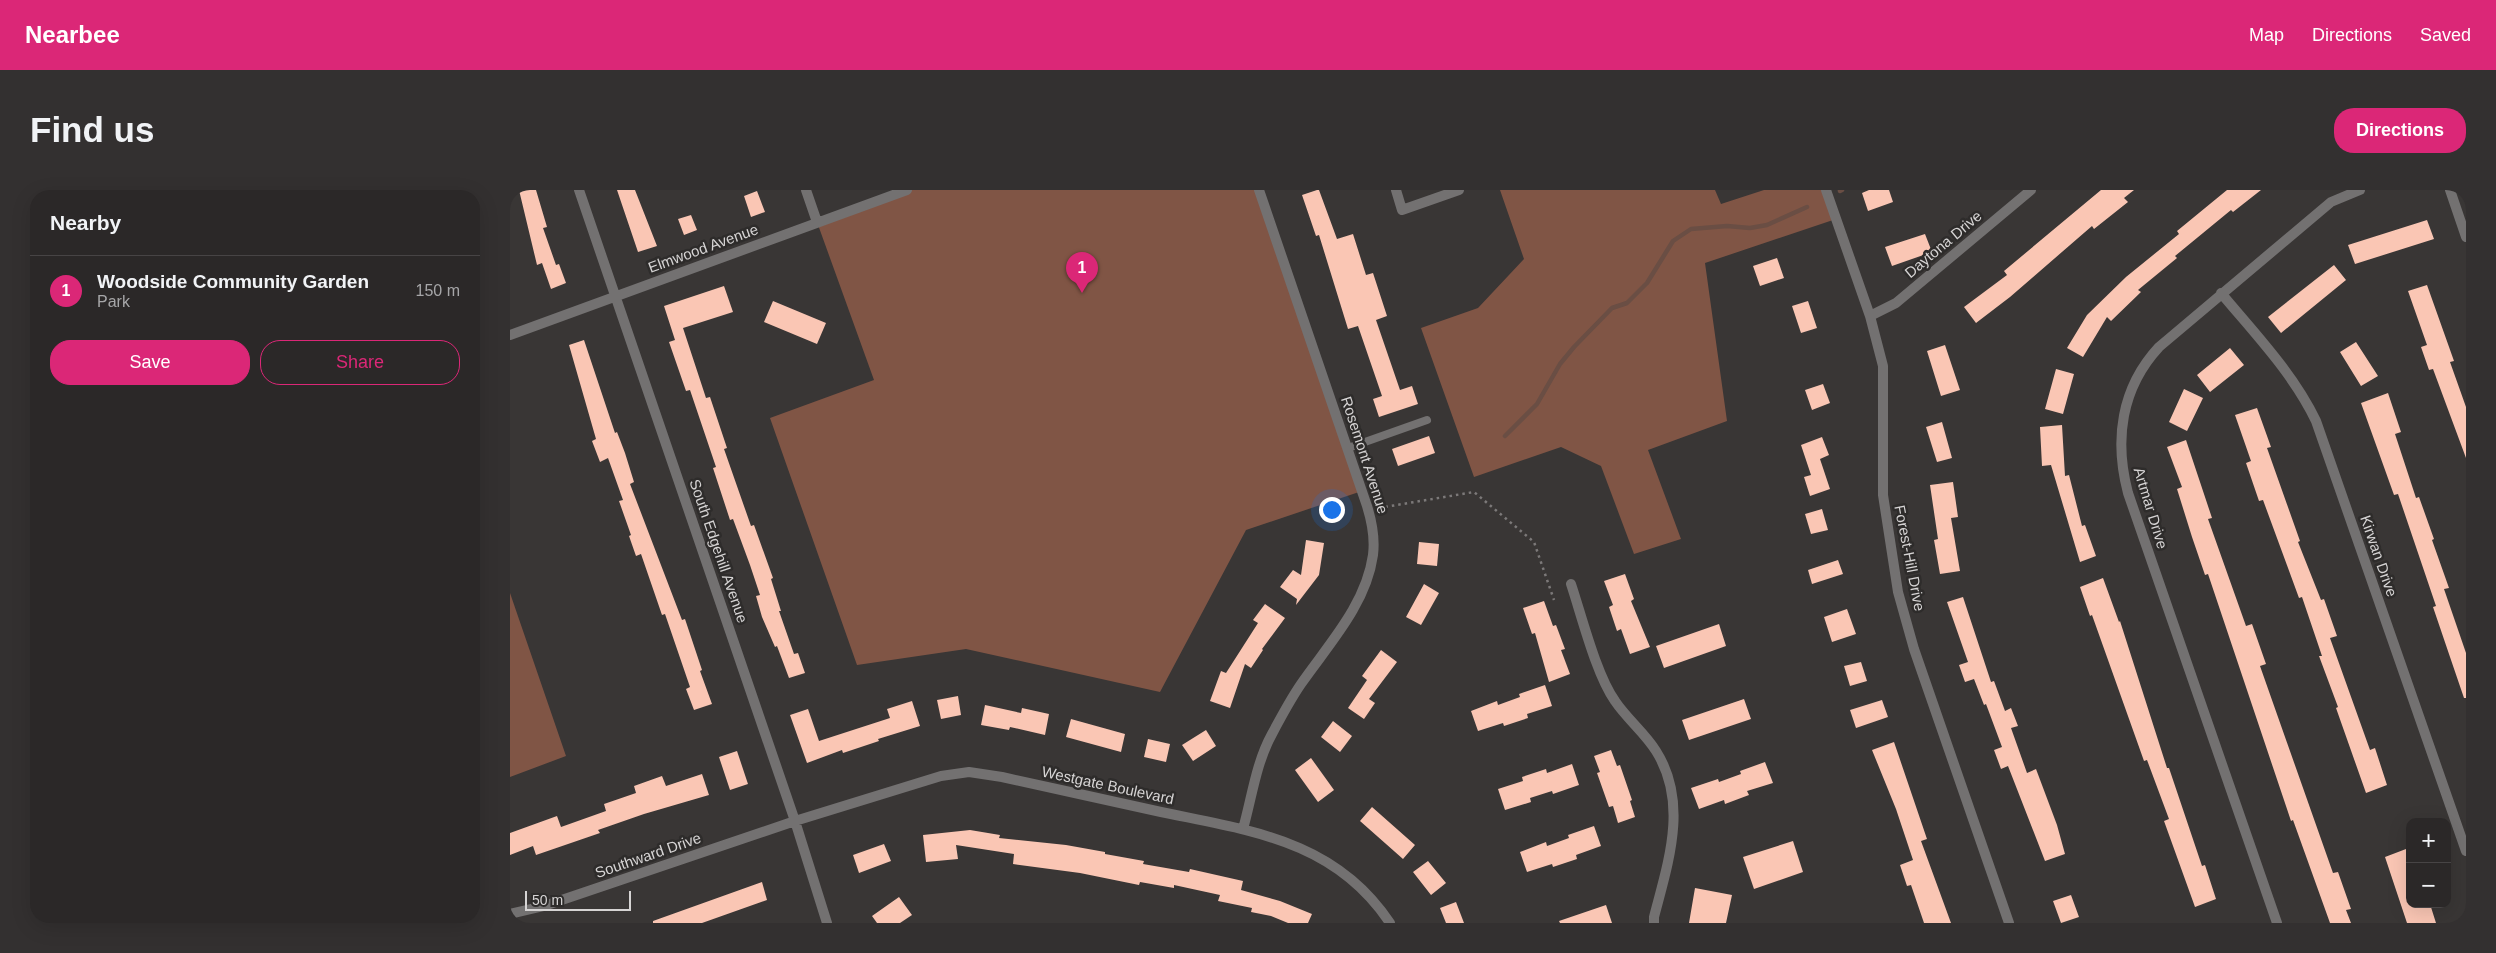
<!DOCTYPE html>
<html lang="en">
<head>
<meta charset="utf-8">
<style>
	:root { --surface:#2b2828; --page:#333030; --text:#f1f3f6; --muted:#a6a6a8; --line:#474445; --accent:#db2777 }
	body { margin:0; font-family:Helvetica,sans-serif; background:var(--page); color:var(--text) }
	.controls { position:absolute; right:15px; bottom:15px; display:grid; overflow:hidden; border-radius:10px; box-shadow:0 5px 20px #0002 }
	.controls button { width:45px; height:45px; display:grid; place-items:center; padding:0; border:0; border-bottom:1px solid var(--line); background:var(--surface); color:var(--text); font:25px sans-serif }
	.scale { position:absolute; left:15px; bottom:12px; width:106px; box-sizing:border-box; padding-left:5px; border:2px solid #d6d4d4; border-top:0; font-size:14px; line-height:18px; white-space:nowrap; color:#d6d4d4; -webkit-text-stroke:4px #2e2c2b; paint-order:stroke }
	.you { position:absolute; left:821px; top:319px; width:18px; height:18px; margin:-12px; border:4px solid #fff; border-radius:50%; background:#1a73e8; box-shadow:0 0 0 8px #1a73e833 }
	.badge { display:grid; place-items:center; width:32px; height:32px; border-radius:50%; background:var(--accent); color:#fff; font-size:16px; font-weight:700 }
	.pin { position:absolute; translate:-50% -41px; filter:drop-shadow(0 1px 2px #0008) }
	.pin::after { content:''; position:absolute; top:26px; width:18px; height:15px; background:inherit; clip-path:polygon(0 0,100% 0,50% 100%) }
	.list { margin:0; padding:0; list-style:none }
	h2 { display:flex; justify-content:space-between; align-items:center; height:65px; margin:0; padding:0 20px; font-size:21px }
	h2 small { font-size:16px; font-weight:400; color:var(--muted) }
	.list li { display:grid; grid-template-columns:32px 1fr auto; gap:15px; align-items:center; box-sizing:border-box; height:70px; padding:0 20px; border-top:1px solid var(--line) }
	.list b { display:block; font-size:19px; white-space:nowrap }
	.list p { margin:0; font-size:16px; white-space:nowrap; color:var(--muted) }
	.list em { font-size:16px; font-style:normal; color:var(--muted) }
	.actions { display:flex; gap:10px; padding:15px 20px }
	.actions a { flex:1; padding:11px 0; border:1px solid var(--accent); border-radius:20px; text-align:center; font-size:18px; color:var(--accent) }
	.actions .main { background:var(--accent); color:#fff }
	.map { position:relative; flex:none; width:1956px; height:733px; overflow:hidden; border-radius:20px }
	header { display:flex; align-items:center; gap:30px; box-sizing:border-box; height:70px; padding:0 25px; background:var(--accent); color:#fff }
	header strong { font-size:24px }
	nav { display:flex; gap:28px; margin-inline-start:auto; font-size:18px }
	.intro { display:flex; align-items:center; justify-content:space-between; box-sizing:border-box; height:120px; padding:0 30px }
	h1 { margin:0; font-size:35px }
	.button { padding:12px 22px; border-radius:20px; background:var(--accent); color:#fff; font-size:18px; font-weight:700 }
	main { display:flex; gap:30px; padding:0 30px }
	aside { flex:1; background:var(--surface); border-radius:20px; box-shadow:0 5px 20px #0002 }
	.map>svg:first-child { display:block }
	.green { fill:#805545 }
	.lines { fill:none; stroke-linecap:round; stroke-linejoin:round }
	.stream { stroke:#6a4e44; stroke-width:4.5 }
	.building { fill:#fac6b4 }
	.path { stroke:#7c7979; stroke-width:2.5; stroke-dasharray:2.5 4; stroke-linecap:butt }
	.lane { stroke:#737171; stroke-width:8 }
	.street { stroke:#737171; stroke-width:10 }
	.labels { text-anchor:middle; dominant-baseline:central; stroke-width:5; stroke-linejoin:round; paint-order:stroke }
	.street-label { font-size:15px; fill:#d6d4d4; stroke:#2e2c2b }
</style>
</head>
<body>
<header>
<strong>Nearbee</strong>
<nav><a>Map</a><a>Directions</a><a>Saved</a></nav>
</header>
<div class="intro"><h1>Find us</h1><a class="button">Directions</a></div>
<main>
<aside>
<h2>Nearby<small></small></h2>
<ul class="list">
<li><span class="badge">1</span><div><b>Woodside Community Garden</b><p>Park</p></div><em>150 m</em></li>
</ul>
<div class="actions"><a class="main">Save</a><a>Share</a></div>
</aside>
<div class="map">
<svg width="1956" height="733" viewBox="0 0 1956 733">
	<rect width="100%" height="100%" fill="#393635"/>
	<path class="green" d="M397 0H749L852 301 736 340 650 502 456 459 347 475 260 228 364 190 307 32Z
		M990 0H1205L1211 14 1254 0H1316L1326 29 1195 73 1217 231 1138 260 1171 349 1124 364 1091 276 1051 257 964 287 911 138 968 118 1014 69Z
		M0 403 56 566 0 587Z"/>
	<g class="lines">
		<path class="stream" d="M1330 1 1332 0
			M995 246 1027 214 1050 174 1064 157 1102 118 1117 113 1137 93 1163 51 1181 39 1217 36 1240 38 1257 35 1297 17"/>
	</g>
	<path class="building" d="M9 0H26L37 37 33 38 46 75 49 74 56 93 41 99 32 73 27 75Z
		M107 0H125L147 56 128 62Z
		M807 0H809L827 49 843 44 856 85 863 83 877 126 866 130 890 200 902 196 908 214 869 227 863 209 872 206 848 136 838 139 809 45 806 46 792 5Z
		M1359 0H1379L1383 12 1358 21 1352 3Z
		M1591 0H1624L1614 8 1618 12 1584 39 1582 36 1500 107 1466 133 1454 117 1497 85 1494 81Z
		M1717 0H1751L1723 22 1721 20 1665 66 1667 68 1628 100 1631 102 1601 131 1597 127 1573 167 1557 158 1577 125 1616 87 1669 44 1667 41Z
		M247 1 255 22 241 27 234 6Z
		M181 25 187 40 174 45 168 29Z
		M1917 30 1924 49 1845 74 1838 55Z
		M1415 44 1422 62 1382 76 1375 57Z
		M1267 68 1274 88 1250 96 1243 76Z
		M1824 75 1836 90 1771 143 1758 127Z
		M1917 95 1944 171 1940 172 1956 217V268L1923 179 1919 180 1911 157 1917 155 1898 101Z
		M214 96 223 122 173 138 196 208 200 207 217 258 214 259 241 336 244 335 263 388 261 389 271 421H269L284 464 288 463 295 483 279 488 267 456 265 457 252 427 246 406 250 405 240 375 223 329 220 330 203 278 206 277 180 200 176 201 159 152 165 150 154 116Z
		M263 111 316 133 307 154 254 132Z
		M1298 111 1307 138 1291 143 1282 116Z
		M74 150 105 243 107 242 115 263 124 292 120 294 172 430 175 429 192 480 190 481 202 514 184 520 176 499 180 497 155 424 152 425 131 364 126 366 119 346 121 345 109 311 113 310 98 268 90 272 82 251 86 249 59 155Z
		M1846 152 1868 186 1851 196 1830 162Z
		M1435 155 1450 200 1431 206 1417 161Z
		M1720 158 1734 175 1700 202 1687 185Z
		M1546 179 1564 184 1553 224 1535 219Z
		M1313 194 1320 213 1302 220 1295 200Z
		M1674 199 1693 208 1677 241 1659 232Z
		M1878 203 1891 242 1885 244 1906 308 1909 307 1924 349 1922 350 1939 398 1934 399 1956 463V508H1954L1940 467 1923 417 1926 416 1888 304 1884 305 1851 213Z
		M1747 218 1761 257 1757 258 1790 351 1788 352 1811 410 1814 409 1827 446 1820 448 1860 560 1865 558 1877 595 1856 603 1826 518 1828 517 1809 466H1812L1792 407 1789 408 1753 310 1749 311 1736 273 1741 271 1725 225Z
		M1432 232 1442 268 1427 272 1416 237Z
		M1552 235 1555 286 1559 285 1572 336 1575 335 1586 366 1570 372 1541 275 1532 276 1530 237Z
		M919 246 925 263 888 276 882 259Z
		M1312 247 1319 265 1310 269 1320 299 1300 306 1294 287 1301 285 1291 255Z
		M1676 250 1702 328 1698 329 1736 436 1742 434 1756 474 1750 476 1823 683 1828 682 1841 719 1836 720 1841 733H1820L1783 630 1781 631 1698 384 1695 385 1682 347 1667 299 1672 297 1657 257Z
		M1443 292 1448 327 1441 328 1450 381 1430 384 1424 350 1428 349 1420 295Z
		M1312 319 1318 340 1301 344 1295 324Z
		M796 350 814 353 809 385 786 415 787 409 770 397 783 380 791 385Z
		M909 352 929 354 927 376 907 374Z
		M1328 370 1333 384 1302 394 1298 380Z
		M1115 384 1124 409 1121 411 1140 457 1120 464 1111 439 1107 441 1099 417 1103 415 1094 391Z
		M1593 388 1609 432 1610 431 1657 578H1659L1692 676 1695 675 1706 709 1685 717 1654 631 1659 629 1637 570 1634 571 1582 425 1580 426 1570 397Z
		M914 394 929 403 911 435 896 427Z
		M1453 407 1481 492 1484 491 1495 521 1501 518 1508 536 1501 538 1517 583 1526 579 1547 635 1555 664 1535 671 1498 576 1491 579 1484 560 1492 557 1476 514 1474 515 1464 489 1455 492 1449 475 1458 472 1437 412Z
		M1034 411 1043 436 1046 435 1055 459 1051 460 1060 484 1039 492 1025 443 1022 444 1013 418Z
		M755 414 775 428 752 459 753 460 741 478 735 474 720 518 700 511 711 481 716 483 748 433 743 430Z
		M1337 419 1346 444 1322 452 1314 427Z
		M1209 434 1216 456 1154 478 1146 456Z
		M871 460 887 472 859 509 865 513 854 529 838 518 857 490 852 486Z
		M1351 472 1357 491 1340 496 1334 476Z
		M1035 495 1042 516 1017 524 1018 528 994 536 993 533 968 541 961 521 987 511 988 515 1010 507 1009 504Z
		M448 506 451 525 431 529 427 510Z
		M1234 509 1241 529 1179 550 1172 530Z
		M1372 510 1378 527 1346 538 1340 520Z
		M402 511 410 536 368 549 369 551 333 563 332 560 297 573 280 525 298 519 309 551 380 528 377 519Z
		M475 515 511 523 512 518 539 524 535 545 500 537 499 540 471 535Z
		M561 529 615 544 611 562 556 547Z
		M823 531 842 546 830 562 811 547Z
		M696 540 706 556 683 571 672 555Z
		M638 549 660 554 656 572 634 567Z
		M1384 552 1417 649 1411 651 1441 733H1414L1401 695 1397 696 1390 675 1403 670 1386 619 1362 560Z
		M1101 560 1107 576 1110 575 1122 610 1120 611 1125 627 1108 633 1103 616 1099 617 1087 583 1090 582 1084 566Z
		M227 561 238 594 220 600 209 567Z
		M801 568 824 600 808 612 785 580Z
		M1255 572 1263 593 1237 601 1239 605 1215 614 1214 610 1189 619 1181 598 1208 589 1209 592 1231 584 1230 581Z
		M1062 574 1069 595 1043 604 1042 601 1020 608 1021 612 995 620 988 599 1013 591 1012 587 1036 579 1037 583Z
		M192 584 199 605 134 624 88 640 90 643 26 665 23 656 0 665V643L47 626 51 637 96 621 94 614 126 603 124 596 152 586 156 596Z
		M862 617 905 655 893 669 850 631Z
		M1084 636 1091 656 1066 665 1067 669 1043 677 1042 674 1017 682 1010 662 1036 652 1037 656 1059 648 1058 645Z
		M460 640 490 645 489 648 556 655 595 662V664L634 671 633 674 679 682 680 679 733 691 731 700 770 711 802 724 798 733H778L761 726 741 722 742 718 708 711 710 705 664 695V698L630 692 629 695 570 683 503 674 504 664 446 655 448 669 416 672 413 645Z
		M1283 651 1293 682 1244 699 1233 667Z
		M374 654 381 671 349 683 343 665Z
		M1896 659 1900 670V714H1920L1926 733H1897L1875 667Z
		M918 671 936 693 921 705 903 682Z
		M252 692 257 710 192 733H143V731Z
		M1185 698 1222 705 1216 733H1179Z
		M1561 705 1569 727 1551 733 1543 711Z
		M389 707 402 725 390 733H367L362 726Z
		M946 712 954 733H936L930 718Z
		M1096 715 1102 733H1050L1049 731Z"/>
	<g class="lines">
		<path class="path" d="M869 318 964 302 1024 352 1044 410"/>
		<path class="lane" d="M838 258 917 230"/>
		<path class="street" d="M69 0 285 631 317 733
			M296 0 307 32
			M886 0 892 20 949 0
			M1316 0 1360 126 1373 176V305L1388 402 1404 459 1499 733
			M1940 0 1956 47
			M1711 103C1745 144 1783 183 1806 231L1956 661
			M1360 126 1386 113 1521 0
			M0 145 397 0
			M1061 394C1072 427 1086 484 1105 511 1117 529 1135 543 1146 561 1179 613 1158 673 1144 727V733
			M733 639C742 607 746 573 762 544 771 527 780 510 791 494 818 455 856 415 863 365 865 349 862 332 857 316L749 0
			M0 724 34 716 285 631 431 586 459 582 492 587C545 599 598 610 651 622 741 641 825 650 880 733
			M1767 733 1618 303C1604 250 1611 198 1649 157L1821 12 1850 0"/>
	</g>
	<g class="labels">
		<g class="street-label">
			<text transform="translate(1433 54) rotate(-40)">Daytona Drive</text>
			<text transform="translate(193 58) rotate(-20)">Elmwood Avenue</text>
			<text transform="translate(855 265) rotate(72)">Rosemont Avenue</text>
			<text transform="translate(1641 318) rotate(73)">Artmar Drive</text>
			<text transform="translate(209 361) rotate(71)">South Edgehill Avenue</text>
			<text transform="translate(1869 366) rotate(71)">Kirwan Drive</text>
			<text transform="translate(1400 368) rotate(79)">Forest-Hill Drive</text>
			<text transform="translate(598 595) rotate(12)">Westgate Boulevard</text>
			<text transform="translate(138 665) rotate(-19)">Southward Drive</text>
		</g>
	</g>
</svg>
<div class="controls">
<button>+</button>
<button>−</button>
</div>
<div class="scale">50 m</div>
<div class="you"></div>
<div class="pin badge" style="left:572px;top:103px">1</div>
</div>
</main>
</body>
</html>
